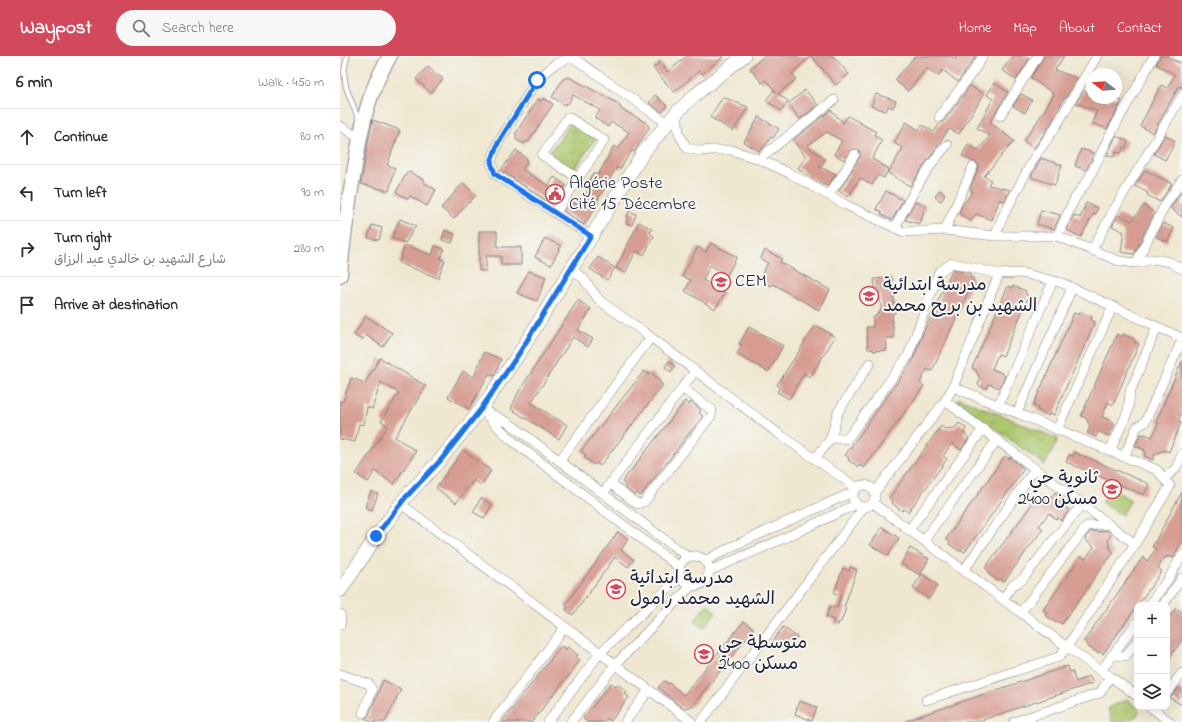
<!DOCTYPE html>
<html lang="en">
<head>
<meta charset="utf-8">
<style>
	:root { --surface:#fff; --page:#f7f7f7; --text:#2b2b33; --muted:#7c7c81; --line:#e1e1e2; --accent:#d1495b }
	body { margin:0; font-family:"Indie Flower","Playpen Sans Arabic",sans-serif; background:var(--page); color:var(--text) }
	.controls { position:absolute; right:12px; bottom:12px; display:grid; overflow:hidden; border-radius:8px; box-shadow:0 4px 16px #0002 }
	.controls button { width:36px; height:36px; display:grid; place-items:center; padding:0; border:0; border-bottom:1px solid var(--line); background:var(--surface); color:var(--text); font:20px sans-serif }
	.compass { position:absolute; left:746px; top:12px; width:36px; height:36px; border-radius:50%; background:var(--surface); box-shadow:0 4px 16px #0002; rotate:287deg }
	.stop { position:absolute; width:12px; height:12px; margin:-9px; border:3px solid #1a73e8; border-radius:50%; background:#fff }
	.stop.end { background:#1a73e8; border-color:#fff; box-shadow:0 1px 4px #0008 }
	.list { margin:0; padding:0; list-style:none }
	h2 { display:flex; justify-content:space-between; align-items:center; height:52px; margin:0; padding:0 16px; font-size:17px }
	h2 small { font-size:13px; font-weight:400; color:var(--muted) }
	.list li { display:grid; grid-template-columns:26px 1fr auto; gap:12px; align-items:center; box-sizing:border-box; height:56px; padding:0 16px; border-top:1px solid var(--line) }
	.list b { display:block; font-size:15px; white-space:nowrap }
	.list p { margin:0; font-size:13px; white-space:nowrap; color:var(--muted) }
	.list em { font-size:13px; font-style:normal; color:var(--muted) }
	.icon { flex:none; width:22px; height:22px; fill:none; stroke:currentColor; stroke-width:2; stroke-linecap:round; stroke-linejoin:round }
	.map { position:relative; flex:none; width:842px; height:666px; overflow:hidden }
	header { display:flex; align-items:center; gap:24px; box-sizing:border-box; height:56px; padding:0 20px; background:var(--accent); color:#fff }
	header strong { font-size:19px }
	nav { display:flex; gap:22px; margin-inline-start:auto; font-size:14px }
	.search { width:280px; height:36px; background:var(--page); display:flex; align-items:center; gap:10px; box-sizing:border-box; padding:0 14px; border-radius:22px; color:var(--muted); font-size:15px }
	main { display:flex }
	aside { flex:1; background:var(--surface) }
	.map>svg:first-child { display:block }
	.grass { fill:url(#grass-tufts); stroke:#677454 }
	.pitch { fill:#acc76e; stroke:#677454 }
	.building { fill:#d79d92 }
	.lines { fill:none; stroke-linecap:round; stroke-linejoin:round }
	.lane-casing { stroke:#888486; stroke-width:6 }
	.street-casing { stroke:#888486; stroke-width:10 }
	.secondary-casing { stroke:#888486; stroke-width:14 }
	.primary-casing { stroke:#888486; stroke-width:16 }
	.lane { stroke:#fff; stroke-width:4.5 }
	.street { stroke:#fff; stroke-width:9 }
	.secondary { stroke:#fff; stroke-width:13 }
	.primary { stroke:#fff; stroke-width:14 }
	.route { stroke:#1a73e8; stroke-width:5 }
	.labels { text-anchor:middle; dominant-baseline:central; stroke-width:4; stroke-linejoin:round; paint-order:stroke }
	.poi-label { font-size:18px; fill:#22223b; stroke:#f6f6f2; text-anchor:start }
</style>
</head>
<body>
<header>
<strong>Waypost</strong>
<div class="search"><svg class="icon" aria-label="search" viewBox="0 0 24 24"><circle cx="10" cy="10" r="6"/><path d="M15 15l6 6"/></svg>Search here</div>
<nav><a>Home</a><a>Map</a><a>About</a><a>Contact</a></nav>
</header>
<main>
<aside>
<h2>6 min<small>Walk · 450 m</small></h2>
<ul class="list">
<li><svg class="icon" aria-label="ahead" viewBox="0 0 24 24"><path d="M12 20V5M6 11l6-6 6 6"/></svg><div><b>Continue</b></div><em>80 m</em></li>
<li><svg class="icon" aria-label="left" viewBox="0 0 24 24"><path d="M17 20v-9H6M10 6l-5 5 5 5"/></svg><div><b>Turn left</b></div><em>90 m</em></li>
<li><svg class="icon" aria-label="right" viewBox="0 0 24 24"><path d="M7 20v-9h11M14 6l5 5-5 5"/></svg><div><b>Turn right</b><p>شارع الشهيد بن خالدي عبد الرزاق</p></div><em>280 m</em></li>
<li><svg class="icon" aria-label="arrive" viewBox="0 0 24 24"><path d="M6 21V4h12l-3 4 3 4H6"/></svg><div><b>Arrive at destination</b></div></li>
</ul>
</aside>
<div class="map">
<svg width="842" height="666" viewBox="0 0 842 666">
	<defs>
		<pattern id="grass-tufts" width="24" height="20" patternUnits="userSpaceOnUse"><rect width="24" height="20" fill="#acc76e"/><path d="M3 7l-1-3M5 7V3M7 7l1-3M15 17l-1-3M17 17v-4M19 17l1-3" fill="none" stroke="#94ab60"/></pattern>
	</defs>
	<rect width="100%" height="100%" fill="#f6f6f2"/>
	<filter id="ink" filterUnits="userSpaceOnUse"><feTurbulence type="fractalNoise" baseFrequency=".025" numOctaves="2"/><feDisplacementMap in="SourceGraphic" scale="8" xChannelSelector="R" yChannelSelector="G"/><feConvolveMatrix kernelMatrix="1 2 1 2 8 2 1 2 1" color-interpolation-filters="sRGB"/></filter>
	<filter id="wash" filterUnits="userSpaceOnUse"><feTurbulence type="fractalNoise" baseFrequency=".012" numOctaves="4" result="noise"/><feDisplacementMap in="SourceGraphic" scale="16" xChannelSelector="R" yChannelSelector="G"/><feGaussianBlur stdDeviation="0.9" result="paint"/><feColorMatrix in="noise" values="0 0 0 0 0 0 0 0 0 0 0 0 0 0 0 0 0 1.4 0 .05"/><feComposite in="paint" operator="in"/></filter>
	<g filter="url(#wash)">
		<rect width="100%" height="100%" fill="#efe7d0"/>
		<path class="grass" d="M231 66 255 83 233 115 209 98Z
			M620 342 718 383 705 409 617 345V344Z
			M787 643 799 654C800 664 780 666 772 666L768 652Z"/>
		<path class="pitch" d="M771 432 791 444 782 459 762 447Z
			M367 548 376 556 364 572 354 565Z"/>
		<g id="blocks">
			<path class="building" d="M347 0H384L362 18 359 15 334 36 313 12 320 6 328 16Z
				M424 0H493L509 18 496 29 471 0 452 17 456 23 438 38 448 45 441 55 426 44 434 34 436 36 426 24 422 27 410 12Z
				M575 0H611L615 3 618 0H636L618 26 603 14 598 20 587 12 568 35 555 24Z
				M673 0H684L689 3 676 24 662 14Z
				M704 0H724L715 14 737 22 725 43 724 42 710 69 694 92 684 85 706 52 714 38 691 22Z
				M820 0H828L834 5 842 8V32L839 30 813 77 800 70 821 29 827 32 835 19 816 8Z
				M88 10 103 23 91 37 76 23Z
				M229 21 279 48 281 53 307 67 309 72 294 96 292 94 280 113 277 111 257 145 259 146 244 169 224 155 231 144 239 150 249 133 246 130 254 117 258 119 274 90 278 93 289 76 271 66 268 71 255 62 260 54 233 39 228 48 226 47 225 49 212 41 223 23Z
				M654 27 668 36 650 66 674 85 644 120 651 124 648 129 670 134 664 145 659 144 652 164 636 158 631 165 619 157 622 150 633 135 630 133 638 113 639 109 636 106 632 105 622 100 628 88 638 94 650 80 637 72 653 43 647 39Z
				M630 30 644 38 619 78 609 73 570 130 548 117 563 92 554 87 566 66 579 74 582 69 594 76 600 67 604 65Z
				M465 34 478 49 460 63 448 48Z
				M744 35 752 38V42H761L769 45 771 42H775L782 45 767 73 752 67 757 55 736 47Z
				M536 38 556 45 553 52 548 50 546 55 531 50Z
				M681 38 692 44 685 57 673 50Z
				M315 39 327 50 322 56 309 47Z
				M383 41 408 51 393 75 370 61Z
				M203 42 213 48 188 86 186 85 184 88 175 83 177 79 175 78 198 43 201 45Z
				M491 54 503 67 508 60 536 76 534 79 542 84 532 103 549 113 544 122 538 119 532 129 520 122 508 141 499 135 520 101V95L518 93H512L504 104 494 98 502 85 487 76 467 90 485 103 479 111 496 118 488 130 477 126 458 112 466 101 453 84Z
				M419 61 439 73 433 82 431 81 425 90 419 95 404 86Z
				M33 64 60 74 47 109 55 112 49 135 21 128 28 87Z
				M825 79 835 85 833 89H834L825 104 814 98Z
				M776 80 788 85 786 92 784 91 781 97 776 96 774 101 767 99Z
				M741 93 754 97 746 114 735 110Z
				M176 94 187 103 186 105 187 106 182 113 208 130 214 121 226 129 215 147 212 148 162 115 161 114Z
				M701 102 722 109 715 129 691 121Z
				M805 114 832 128 820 146 807 139 808 137 795 130Z
				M68 115 84 124 83 126 96 134 87 150 70 140 68 143 56 136Z
				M123 127 136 139 129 147 128 146 114 163 101 152Z
				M599 134 605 139 601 145 595 141Z
				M546 135 563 144 552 164 541 158 542 156 536 153Z
				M842 135V161L830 152Z
				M575 146 586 149 580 168 565 164Z
				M746 147 758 152 755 159 753 158 741 181 727 174 734 159 740 162Z
				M804 149 814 157 794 198 781 196 784 176 772 170 778 159 792 165Z
				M701 154 720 159 714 173 697 168Z
				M289 155 296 158 292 169 286 167Z
				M60 163 76 170 65 187 52 182Z
				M299 166 312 173 310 177 314 180 304 199 296 195 285 217 276 212Z
				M823 167 834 172 827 186 816 181Z
				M32 169 42 172 39 184 28 182Z
				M105 174 115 178 112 187 102 184Z
				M139 175H157V191H181V209H161V200H146V215H139Z
				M205 182 221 190 211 209 195 201Z
				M371 187 397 201 387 219 370 209 363 224 385 237 375 253 345 235 351 224 342 220 358 191 366 196Z
				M65 189 92 199 95 190 104 193 100 203 105 204 98 222 59 207Z
				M425 194 442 203 440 206 490 234 479 254 433 228 431 230 419 223 428 207 420 203Z
				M258 201 275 212 267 224 250 213Z
				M613 213 631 218 629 220 634 223 592 315 587 313 580 327 584 330 524 412 520 409 519 411 508 404 509 402 505 399 572 306 583 277Z
				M189 215 206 221 197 245 177 237Z
				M552 222 555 257 552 258 554 282H546L547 294 533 295V293H528L526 271H533V262L541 254 539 232H535L534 223Z
				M668 230 672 232 673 230 686 235 685 238 689 240 663 300 658 298 652 313 662 317 661 318 665 320 659 332 650 328V329L648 328 646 333 638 329 640 323 636 314 632 312Z
				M238 244 251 253 238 274 253 283 248 291 233 281 191 347 227 369 219 383 171 353 178 337Z
				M740 256 752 261 751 264 755 266 714 359 710 357 709 360 697 354 698 352 693 350 734 257 739 259Z
				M26 260 52 277 43 291 26 279 22 284 14 279Z
				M476 269 495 281 470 321 464 317 449 343 437 336 440 331 437 329Z
				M409 271 443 290 428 316 397 298 402 289 399 288Z
				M777 278 782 281 783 278 795 284 794 286 799 288 773 349 768 346 762 361 772 365 771 366 775 368 769 380 760 376 759 377 758 376 756 381 747 377 750 371 746 362 741 360Z
				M144 296 161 303 155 318 154 320 149 318 129 353 108 341 123 315 134 321Z
				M40 302 86 330 55 381 76 395 54 428 35 415 28 426 16 418 48 370 41 365 59 337 41 326 32 353 27 351 24 369 19 368 15 386 0 383V345L3 346 11 322 25 327Z
				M329 305 335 310 331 316 325 311Z
				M842 305V355L838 365 841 366 829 396 825 394 815 398 813 404 804 400 806 396 804 395 805 394 795 390 801 378 804 379 805 378 812 381 819 367 816 366Z
				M304 315 308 318 310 316 320 324 319 326 323 329 260 410 256 407 254 409 244 401 246 399 241 395Z
				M345 345 349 349 351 346 361 354 359 357 363 360 300 440 297 437 295 439 285 431 286 429 282 426Z
				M619 367 626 372 624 376 625 377 624 378 629 382 621 394 612 387 603 400 607 403 568 456 564 453 562 455 552 447 553 445 549 442 601 370 605 373 615 372Z
				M123 394 151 415 141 429 134 424 116 447 96 432Z
				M734 396 809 428 804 439 726 406 729 399 733 400Z
				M665 400 669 403 670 401 684 413 625 496 621 494 619 495 609 488 610 486 606 483Z
				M31 435 38 438 32 454 25 451Z
				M715 436 723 442 720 446 722 447 721 448 729 454 721 465 718 462 717 464 709 457 699 470 703 473 685 497 664 526 660 523 658 525 648 517 649 515 645 512 692 448H691L697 440 702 443 711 442Z
				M842 436V485L833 502 828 500 827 502 825 501 818 512 822 515 763 598 759 595 758 597 747 590 748 588 744 585 803 501 807 505 816 493 812 491Z
				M141 442 152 449 144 462 133 456Z
				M542 471 559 482 548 500 530 489Z
				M766 474 771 479 768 483 770 493 774 496 768 504H767L722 568 717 565 716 567 705 559 707 557 703 554 741 500 745 503 754 491 745 484 746 483 745 482 750 476 757 475 759 476 760 475 762 476 763 475Z
				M278 476 288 483 281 494 294 504 288 511 275 501 233 559 226 554 228 551 225 549Z
				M570 492 589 503 580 519 561 508Z
				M510 511 517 514 504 551 506 552 501 566H499L498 569 493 567 494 564 486 561 490 550 497 552 501 539 494 537 503 512 509 515Z
				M582 518 598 529 589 543 573 532Z
				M836 552 842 556V584L827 605V565Z
				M404 565 414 573 352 650 343 652 318 632 324 625 328 628 329 627 344 639Z
				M443 571 457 581 447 595 433 585Z
				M221 590 226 593 228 591 238 599 236 601 240 604 225 624 192 666H162Z
				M728 610 730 616 732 615 736 626 749 620 753 627 636 666H565V665Z
				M43 624 61 633 45 666H32L25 662 29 659Z
				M271 627 275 630 277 628 287 636 285 638 289 641 271 665 267 662 263 666H247L243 662Z
				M839 632 842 634V649L830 642Z
				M459 645 477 651 472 665 455 658Z"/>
		</g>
	</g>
	<g filter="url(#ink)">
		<use href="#blocks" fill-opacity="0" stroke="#888486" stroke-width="1"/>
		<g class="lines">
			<g class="lane-casing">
				<path id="lane" d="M7 0 4 16 6 31 19 65"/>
			</g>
			<g class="street-casing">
				<path id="street" d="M838 0 842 1
					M337 56 339 78 347 92 360 95 371 94H391L419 103 449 117 506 149 564 176 605 174 655 180H717L779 205 796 207 813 203 830 206 842 213
					M660 60 698 0
					M599 61 634 14 643 0
					M0 70 19 82
					M419 103 494 44
					M488 139 500 123 515 98
					M215 157 264 84 228 61 202 99 238 122
					M555 172C569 143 585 113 607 89
					M605 174 633 111
					M251 180 155 118 151 106 158 87 197 24 215 8 232 1 327 67
					M655 180 663 160 694 102 715 72 757 0
					M717 180 735 142 748 124 769 81 814 0
					M752 194 775 152 842 40
					M796 207 824 151 842 124
					M230 213 243 222 260 245 304 276 439 378 517 432
					M605 345 795 488
					M658 350 713 225
					M677 357 732 232
					M717 374 773 250
					M491 382 498 356 530 307
					M770 395 788 355 790 336 817 271
					M784 401 797 371 805 366 842 284
					M475 403 491 382 507 383 568 300 599 216 612 207 659 218 682 217 722 227 842 282
					M220 404 311 281
					M824 423 836 412 842 398
					M270 427 297 448 304 446 371 360 372 354 342 332
					M513 440a11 11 0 1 1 22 0a11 11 0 1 1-22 0Z
					M267 432 355 315
					M535 436 605 345 613 331 659 218
					M533 447 727 591 761 615 770 620 797 640
					M61 448 352 666
					M569 474 643 373
					M584 484 657 384
					M339 515a15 15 0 1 1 30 0a15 15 0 1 1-30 0Z
					M365 505 391 491 515 435
					M339 511 170 383 141 353 169 367 348 501
					M624 514 695 413
					M369 515 440 484 517 448
					M663 543 673 529 682 524 742 448
					M809 549 829 522 842 499
					M823 549 842 522
					M681 556 747 470 768 468
					M0 558 1 565 0 569
					M771 600H786L797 585
					M761 615 797 566
					M0 618 29 628 32 634 23 657
					M827 637 842 617
					M586 644 719 601 727 591 795 488 830 430 817 414 613 331
					M810 651 830 666
					M153 666 225 571
					M208 666 260 597 340 521
					M231 666 275 609 351 530
					M285 666 309 634
					M361 666 524 451
					M674 666 760 637 770 620"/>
			</g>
			<g class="secondary-casing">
				<path id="secondary" d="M0 535 36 481 65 442 101 403 141 353 180 296 303 97 337 56 355 39 404 0"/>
			</g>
			<g class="primary-casing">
				<path id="primary" d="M0 219C3 184 8 150 14 116 21 73 27 37 50 0"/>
			</g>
			<use href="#lane" class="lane"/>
			<use href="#street" class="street"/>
			<use href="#secondary" class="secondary"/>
			<use href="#primary" class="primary"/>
		</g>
	</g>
	<g class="lines" filter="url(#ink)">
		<path class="route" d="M36 480 65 442 101 404 141 353 180 296 251 180 155 118 151 106 158 87 197 24"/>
	</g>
	<defs>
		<g id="civic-ring" transform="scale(1)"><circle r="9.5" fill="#f6f6f2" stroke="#d1495b" stroke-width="1.5"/><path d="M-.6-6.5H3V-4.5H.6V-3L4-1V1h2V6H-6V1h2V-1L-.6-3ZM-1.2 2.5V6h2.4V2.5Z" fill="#d1495b"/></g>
		<g id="school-ring" transform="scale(1)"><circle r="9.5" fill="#f6f6f2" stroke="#d1495b" stroke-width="1.5"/><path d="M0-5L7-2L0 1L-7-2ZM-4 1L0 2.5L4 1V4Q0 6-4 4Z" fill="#d1495b"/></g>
	</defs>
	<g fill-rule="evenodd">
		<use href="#civic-ring" x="215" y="138"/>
		<use href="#school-ring" x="381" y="226"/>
		<use href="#school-ring" x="529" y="240"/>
		<use href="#school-ring" x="772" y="433"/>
		<use href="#school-ring" x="276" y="533"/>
		<use href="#school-ring" x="364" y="598"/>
	</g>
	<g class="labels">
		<g class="poi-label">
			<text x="229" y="128">Algérie Poste<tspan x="229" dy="21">Cité 15 Décembre</tspan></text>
			<text x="395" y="226">CEM</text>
			<text x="543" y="230">مدرسة ابتدائية<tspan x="543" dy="21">الشهيد بن بريح محمد</tspan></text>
			<text x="758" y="423" text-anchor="end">ثانوية حي<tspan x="758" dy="21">2400 مسكن</tspan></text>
			<text x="290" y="523">مدرسة ابتدائية<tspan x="290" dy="21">الشهيد محمد رامول</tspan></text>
			<text x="378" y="588">متوسطة حي<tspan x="378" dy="21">2400 مسكن</tspan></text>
		</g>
	</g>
</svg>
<div class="controls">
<button>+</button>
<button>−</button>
<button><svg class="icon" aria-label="layers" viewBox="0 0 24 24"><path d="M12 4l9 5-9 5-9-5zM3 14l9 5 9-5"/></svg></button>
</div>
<svg class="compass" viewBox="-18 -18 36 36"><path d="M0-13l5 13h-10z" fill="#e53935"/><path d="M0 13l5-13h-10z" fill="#7c7c81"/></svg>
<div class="stop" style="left:197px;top:24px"></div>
<div class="stop end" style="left:36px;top:480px"></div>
</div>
</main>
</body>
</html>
